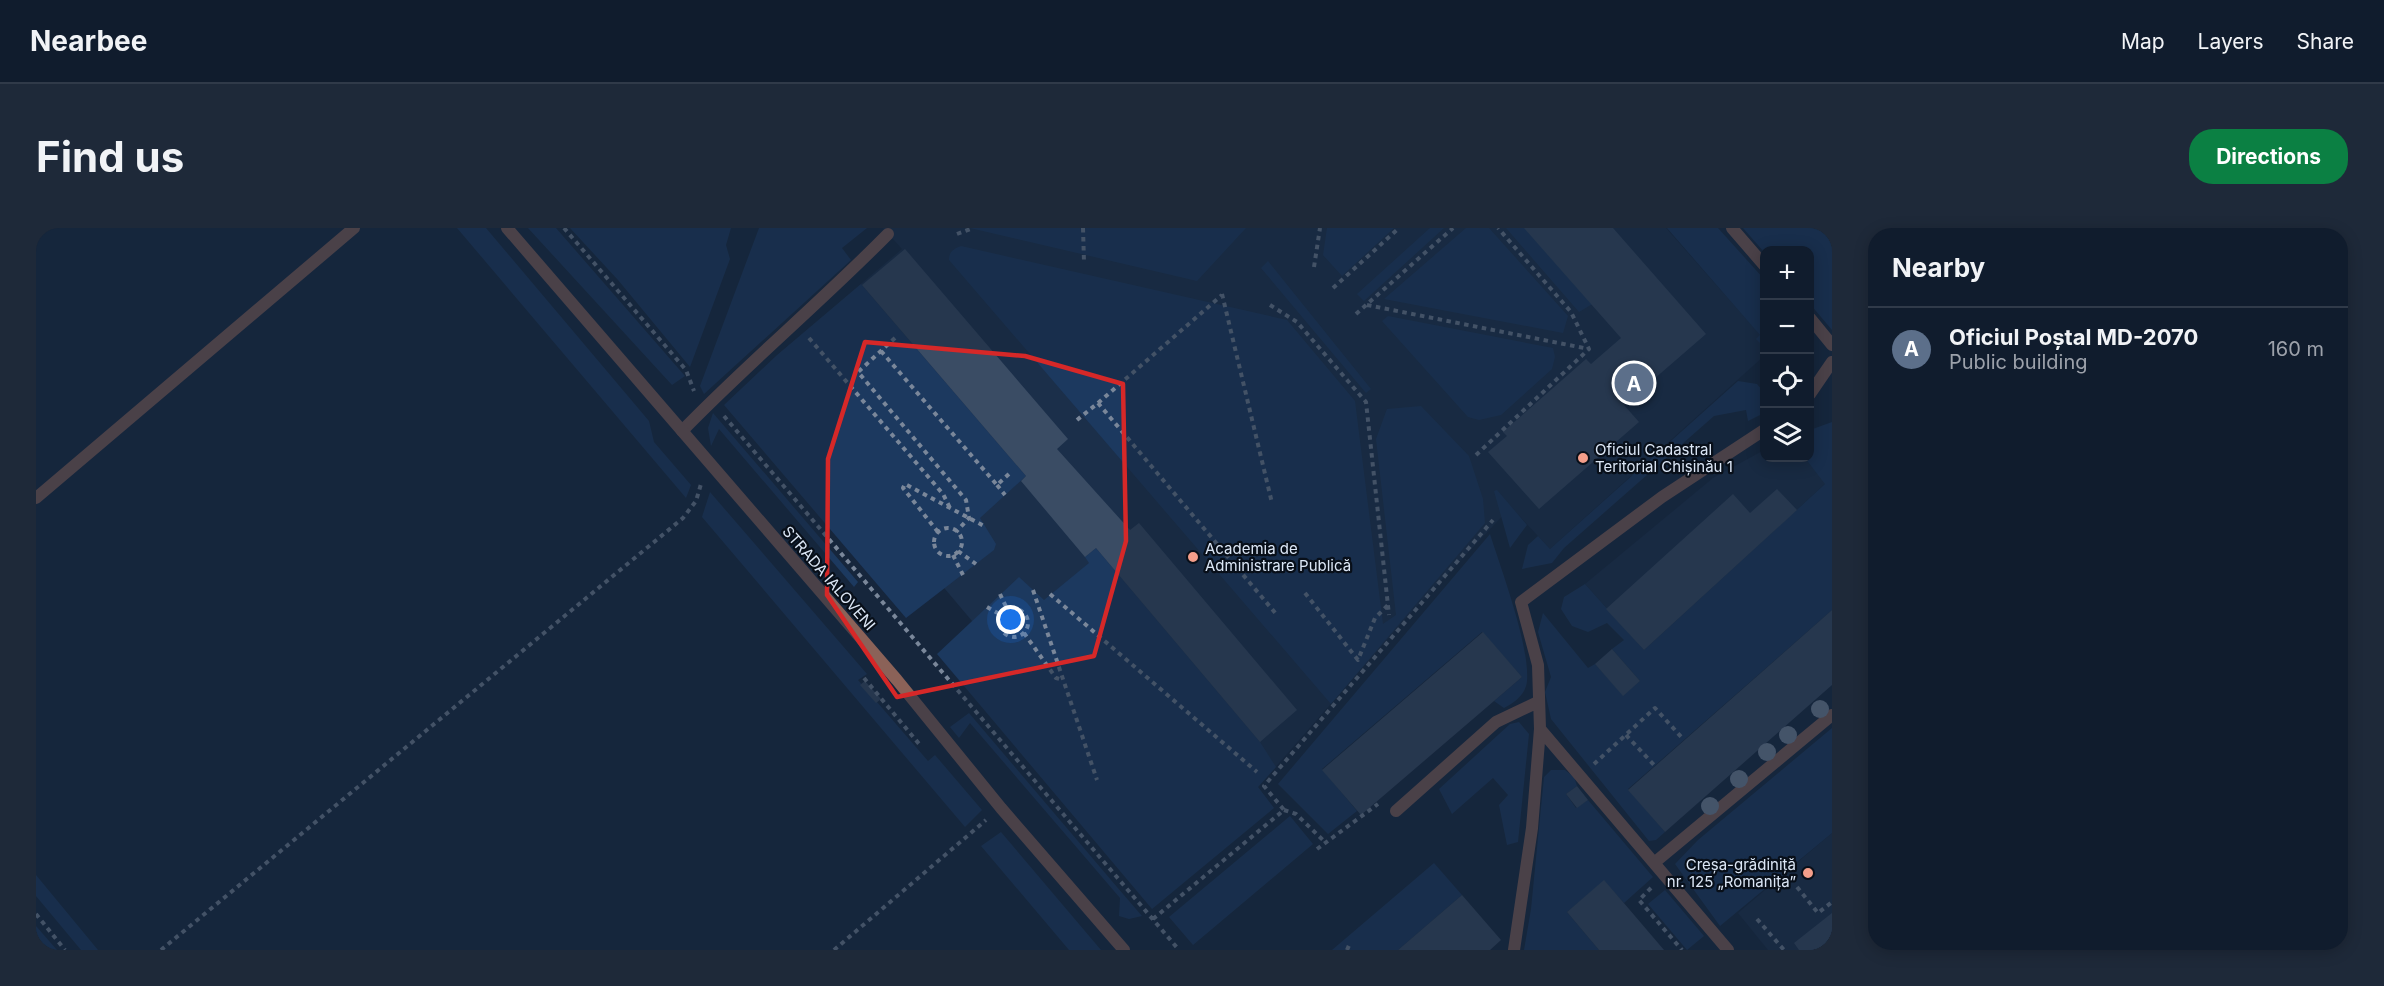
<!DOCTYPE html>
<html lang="en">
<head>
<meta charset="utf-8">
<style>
	:root { --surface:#101c2d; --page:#1e2939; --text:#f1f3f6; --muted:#9ca1aa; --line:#303a49; --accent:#0b8043 }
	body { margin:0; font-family:Inter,sans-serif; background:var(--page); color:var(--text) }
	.controls { position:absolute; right:18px; top:18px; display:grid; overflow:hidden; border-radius:12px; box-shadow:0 3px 15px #0003 }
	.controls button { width:54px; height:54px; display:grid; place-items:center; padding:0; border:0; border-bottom:2px solid var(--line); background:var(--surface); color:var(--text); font:30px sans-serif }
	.you { position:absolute; left:975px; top:392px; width:21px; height:21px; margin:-15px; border:4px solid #fff; border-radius:50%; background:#1a73e8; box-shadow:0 0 0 9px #1a73e833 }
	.badge { display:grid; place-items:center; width:39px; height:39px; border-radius:50%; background:var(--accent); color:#fff; font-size:20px; font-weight:700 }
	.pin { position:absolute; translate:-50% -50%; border:3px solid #fff; box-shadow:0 2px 6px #0006 }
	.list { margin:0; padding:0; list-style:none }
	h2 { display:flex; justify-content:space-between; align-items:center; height:78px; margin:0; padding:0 24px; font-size:26px }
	h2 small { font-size:20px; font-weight:400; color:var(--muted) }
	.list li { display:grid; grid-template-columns:39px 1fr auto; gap:18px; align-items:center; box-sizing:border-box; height:84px; padding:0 24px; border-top:2px solid var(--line) }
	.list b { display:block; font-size:22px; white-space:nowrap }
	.list p { margin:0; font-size:20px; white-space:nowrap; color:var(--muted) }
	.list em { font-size:20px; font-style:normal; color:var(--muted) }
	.icon { flex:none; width:33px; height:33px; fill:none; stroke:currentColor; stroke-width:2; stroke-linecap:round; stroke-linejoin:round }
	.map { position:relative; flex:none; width:1796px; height:722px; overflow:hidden; border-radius:24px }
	header { display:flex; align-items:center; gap:36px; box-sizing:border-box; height:84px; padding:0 30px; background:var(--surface); border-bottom:2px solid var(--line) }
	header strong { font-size:28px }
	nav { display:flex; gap:33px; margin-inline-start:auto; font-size:21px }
	.intro { display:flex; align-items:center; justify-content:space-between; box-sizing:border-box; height:144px; padding:0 36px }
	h1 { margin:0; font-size:42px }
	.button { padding:15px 27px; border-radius:24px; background:var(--accent); color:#fff; font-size:21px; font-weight:700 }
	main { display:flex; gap:36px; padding:0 36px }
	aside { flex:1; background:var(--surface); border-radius:24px; box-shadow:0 3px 15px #0003 }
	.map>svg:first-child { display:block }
	.built { fill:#1b2f4a }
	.green { fill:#1c395f }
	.building { fill:#3a4c64 }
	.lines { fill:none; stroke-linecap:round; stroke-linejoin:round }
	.path { stroke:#7a879a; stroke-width:4; stroke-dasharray:4.5 4.5; stroke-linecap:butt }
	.service { stroke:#8b6258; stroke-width:12 }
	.tertiary { stroke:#8b6258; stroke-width:12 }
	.tree { fill:#7d8ca1 }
	.marked { fill:none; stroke:#d62828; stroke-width:4.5; stroke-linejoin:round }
	.poi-dot { fill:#f49e8a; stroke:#080f19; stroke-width:2 }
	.labels { text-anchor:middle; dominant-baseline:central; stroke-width:4.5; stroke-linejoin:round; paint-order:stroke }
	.poi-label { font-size:15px; fill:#dce7f6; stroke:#080f19; text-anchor:start }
	.street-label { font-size:15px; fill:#dce7f6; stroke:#080f19 }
</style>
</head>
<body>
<header>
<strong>Nearbee</strong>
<nav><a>Map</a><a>Layers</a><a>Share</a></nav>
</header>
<div class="intro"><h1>Find us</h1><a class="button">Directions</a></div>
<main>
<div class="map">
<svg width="1796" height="722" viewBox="0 0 1796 722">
	<rect width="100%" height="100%" fill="#16263c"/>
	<path class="built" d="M847 0H1630L1728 111V128L1514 321 1475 279 1370 390 1222 559 1238 580 936 393 909 361 740 128 866 21Z
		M1728 222V230H1769L1790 255 1608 422 1549 356 1677 250Z
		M1796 605V722H1732L1702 685Z"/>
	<path class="green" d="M421 0H450L613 193 618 214 655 257 650 270Z
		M492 0H520L649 148 636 157Z
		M534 0H695L690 17 694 31 654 139 582 52Z
		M723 0H831L806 20 815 32 668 166 664 158Z
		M934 0H1210L1161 53Z
		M1291 0H1358L1306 48 1287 27Z
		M1394 0H1408L1328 73 1321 66Z
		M1430 0H1453L1532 88 1527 105 1348 71Z
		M1470 0H1489L1558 75 1543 84Z
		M1631 0H1682L1728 51V119L1720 111 1724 107Z
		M1707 0H1796V102L1774 76V22L1728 24Z
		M925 18 1251 92 1319 173 1347 396 1360 387 1340 211 1351 181 1385 178 1433 228 1447 271 1449 295 1295 476 913 32C913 24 917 21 925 18Z
		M1232 33 1335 161 1330 165 1225 40Z
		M825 56 990 248 944 290 960 316 958 322 870 390 688 177 740 128Z
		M1352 88 1517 120 1519 129 1516 141 1465 187 1443 192 1432 189 1346 93Z
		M1702 153 1721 156 1727 163 1728 185 1712 193 1710 182 1678 188 1528 320 1516 335 1486 341 1492 317 1502 308 1514 321Z
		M677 185 822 354 818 359 683 201 675 218 672 200Z
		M1796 194V382L1592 561 1629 604 1620 612 1613 613 1515 491 1509 464 1515 449 1502 404 1507 385 1552 440 1559 436 1587 467 1604 453 1576 421 1588 412 1571 395 1552 404 1536 398 1525 381 1528 369 1549 356 1608 422 1789 256 1769 230H1774V202Z
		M1461 262 1491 297 1474 320 1458 263Z
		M674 264 831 446 822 452 892 533 899 527 946 582 929 599 666 289Z
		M1454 306C1465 341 1494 418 1491 453 1490 466 1478 475 1468 480L1458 473 1486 449 1446 404 1286 541 1321 583 1292 606 1242 556Z
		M1060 320 1224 514 1240 539 1222 559 1238 580 1116 681 901 426 983 349 1008 372 1053 335 1049 329Z
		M933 485 1081 659 1106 688 1093 691 1083 688 1084 670 934 495 923 510 914 499Z
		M1483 494 1493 506 1482 614 1471 617 1463 577 1472 567 1457 550 1416 586 1403 561 1474 496Z
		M1796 500V605L1684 698 1639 636 1662 612Z
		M1515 542H1529L1538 549 1541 558 1530 566 1540 580 1552 572 1617 649 1588 675 1568 653 1531 684 1563 722H1488L1495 681 1508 549Z
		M1254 588 1277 616 1157 717 1133 689Z
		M965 604 1065 722H1033L945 618Z
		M1398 635 1426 667 1362 722H1296Z
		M0 647 62 722H45L0 668Z
		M1629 662 1668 708 1651 722 1612 676Z
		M0 698 21 722H0Z"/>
	<path class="building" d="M1488 0H1577L1670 106 1588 177 1603 194 1503 281 1452 224 1471 208 1467 204 1550 131 1555 136 1585 110Z
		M869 21 1032 211 1021 221 1094 302 1103 295 1261 482 1224 514 1060 320 1049 329 985 253 990 248 826 57Z
		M1741 261 1761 282 1608 422 1570 381 1697 266 1714 285Z
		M1796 382V457L1629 604 1592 562Z
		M1447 404 1486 449 1325 587 1286 542Z
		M1576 421 1604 453 1587 468 1559 436Z
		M829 453 845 471 840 475 824 457Z
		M1541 558 1552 572 1541 580 1530 566Z
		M1568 652 1593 681 1628 722H1563L1531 684Z
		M1426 667 1465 712 1454 722H1362Z
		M1796 685V722H1763L1758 715Z"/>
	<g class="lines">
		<path class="path" d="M528 0 650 142 658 163
			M1047 0 1048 34
			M921 6 937 0
			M1278 39 1284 0
			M1297 60 1363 0
			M1186 66 1236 275
			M1234 77 1261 94 1330 174 1353 387
			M1331 77 1553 121
			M1320 86 1417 0
			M773 110 907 266 914 280
			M859 110 822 144 930 272 933 290 920 304
			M845 123 961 257 975 244
			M1062 175 1186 67
			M688 188 1143 722
			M1041 192 1062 175 1241 387
			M1440 227 1553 121 1535 84 1462 0
			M961 257 969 267
			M898 314a14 14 0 1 1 28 0a14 14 0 1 1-28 0Z
			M902 304 867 260 869 256 948 298
			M922 323 940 336
			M917 327 927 347
			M997 362 1061 552
			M1269 365 1322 432 1339 390 1352 377
			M964 366 972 383
			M1014 366 1221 544
			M951 379 967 388
			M964 395a14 14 0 1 1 28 0a14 14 0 1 1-28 0Z
			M988 405 1020 450 1027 452
			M828 450 884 517
			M1590 507 1619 538
			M1558 536 1619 480 1648 512
			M1248 582 1260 586 1289 614
			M1281 621 1342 576
			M1761 659 1782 685 1796 674
			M1615 660 1603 672 1646 722
			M0 686 29 722
			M1117 691 1248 582 1228 558 1457 292
			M1721 691 1748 722
			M125 722 647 290 660 273 665 256
			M798 722 950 592
			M1311 722 1314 715"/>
		<path class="service" d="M1696 0 1728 37
			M1774 90 1796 117
			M1774 166 1796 134
			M646 203C712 135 785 74 852 6
			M0 270 318 0
			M1504 501 1692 722
			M1360 583 1460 494 1502 474
			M1618 635 1796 487
			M1478 722 1496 600 1504 501 1502 437 1485 374 1626 269 1728 202"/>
		<path class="tertiary" d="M471 0 861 452 965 580 1088 722"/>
	</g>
	<g class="tree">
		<circle cx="1784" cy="481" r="9"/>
		<circle cx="1752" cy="507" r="9"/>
		<circle cx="1731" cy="524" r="9"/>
		<circle cx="1703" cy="551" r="9"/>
		<circle cx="1674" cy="578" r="9"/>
	</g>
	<path d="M0 0H1796V722H0ZM829 114 989 128 1087 156 1090 313 1058 428 861 469 791 367 792 231Z" fill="#16263c" fill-opacity=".55" fill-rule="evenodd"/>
	<path class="marked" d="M829 114 989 128 1087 156 1090 313 1058 428 861 469 791 367 792 231Z"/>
	<g class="poi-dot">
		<circle cx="1547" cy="230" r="6"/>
		<circle cx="1157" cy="329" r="6"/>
		<circle cx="1772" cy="645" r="6"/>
	</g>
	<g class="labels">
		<g class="poi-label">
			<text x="1559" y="221">Oficiul Cadastral<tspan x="1559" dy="17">Teritorial Chișinău 1</tspan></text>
			<text x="1169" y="320">Academia de<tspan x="1169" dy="17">Administrare Publică</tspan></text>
			<text x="1760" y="636" text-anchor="end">Creșa-grădiniță<tspan x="1760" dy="17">nr. 125 „Romanița”</tspan></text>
		</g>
		<g class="street-label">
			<text transform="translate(793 350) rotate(49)">STRADA IALOVENI</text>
		</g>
	</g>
</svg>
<div class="controls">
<button>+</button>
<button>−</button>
<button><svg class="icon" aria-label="locate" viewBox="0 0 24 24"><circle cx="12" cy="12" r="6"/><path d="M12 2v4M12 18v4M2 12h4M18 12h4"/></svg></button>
<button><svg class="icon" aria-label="layers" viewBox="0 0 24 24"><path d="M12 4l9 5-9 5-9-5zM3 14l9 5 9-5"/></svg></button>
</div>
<div class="you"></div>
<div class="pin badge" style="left:1598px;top:155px;background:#5c6f8a">A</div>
</div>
<aside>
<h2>Nearby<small></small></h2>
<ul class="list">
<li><span class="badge" style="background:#5c6f8a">A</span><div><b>Oficiul Poștal MD-2070</b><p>Public building</p></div><em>160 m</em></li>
</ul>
</aside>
</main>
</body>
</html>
